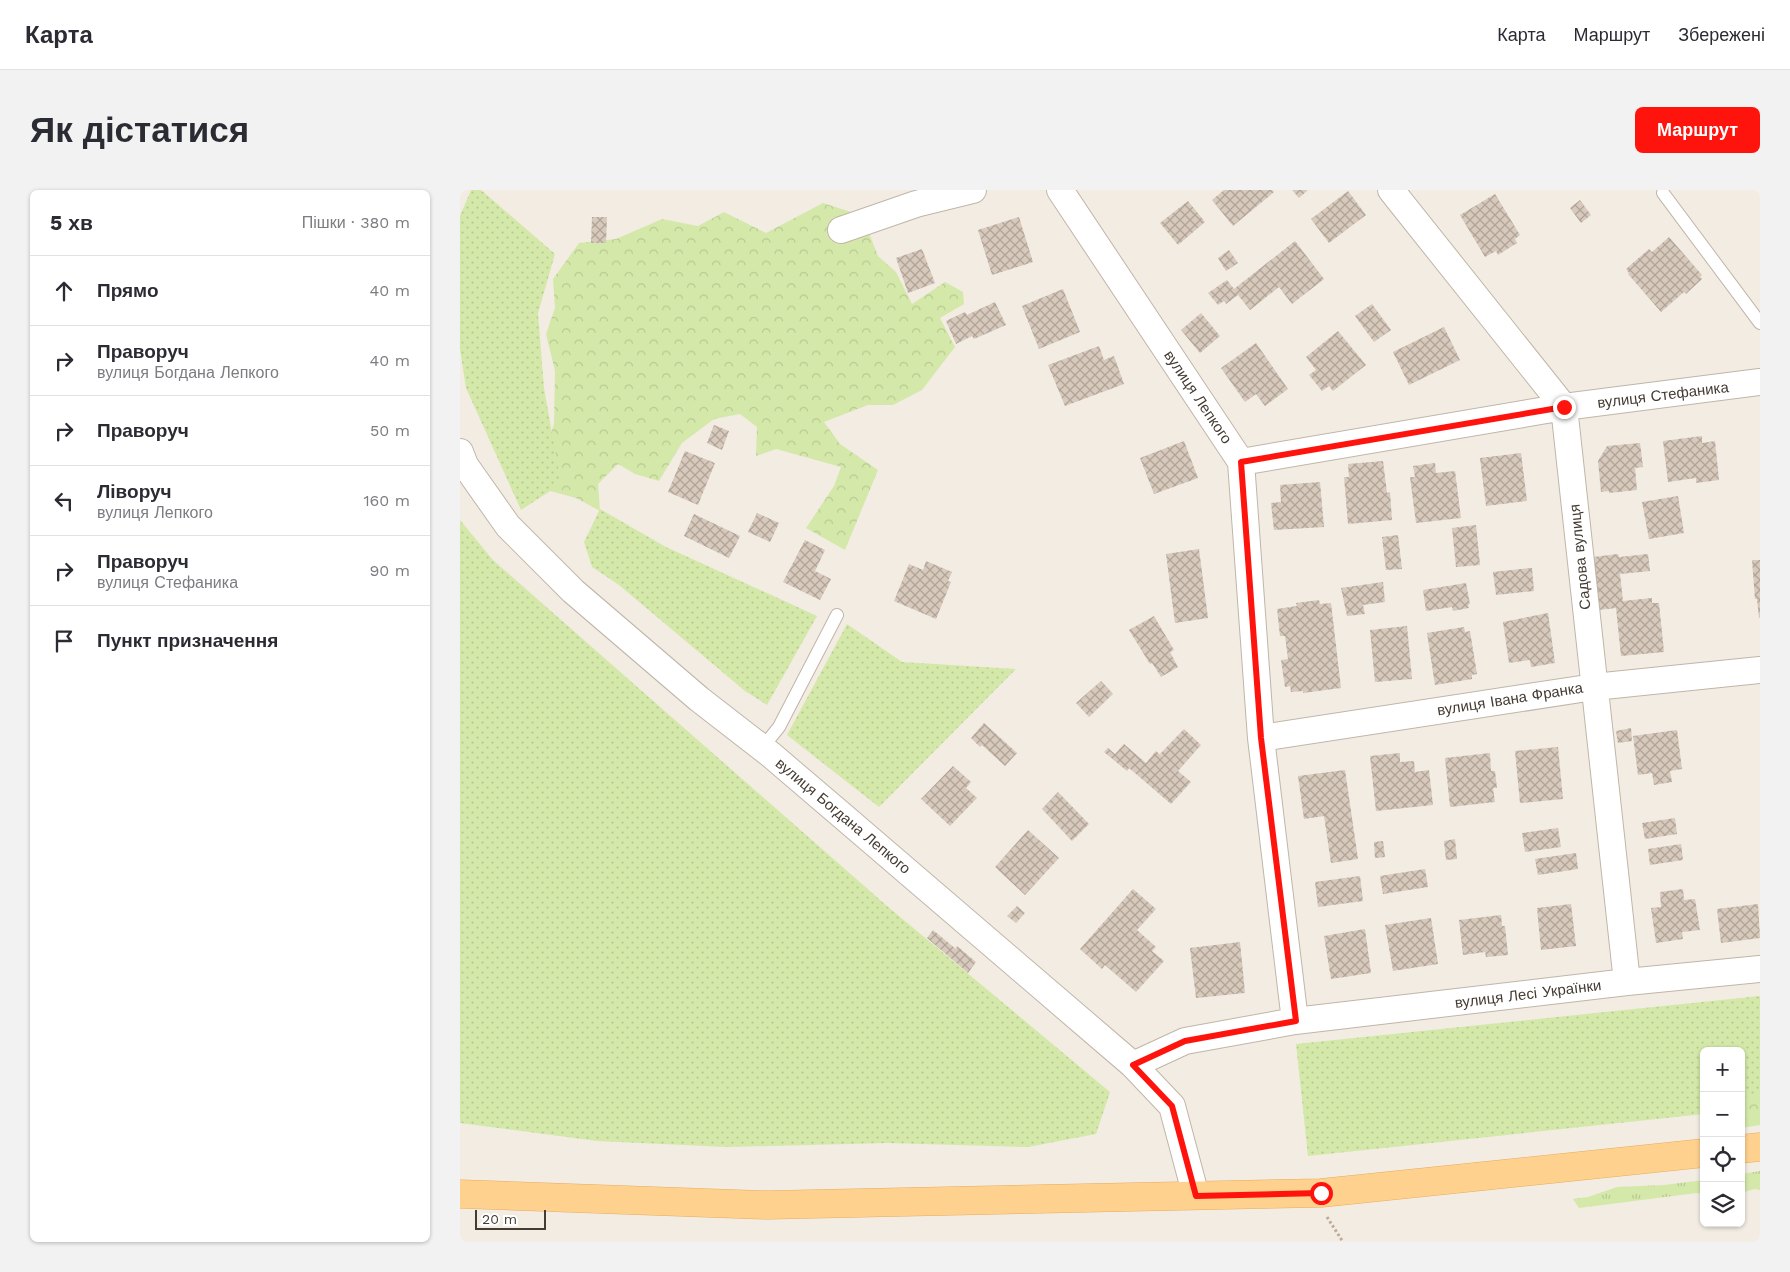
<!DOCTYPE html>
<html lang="uk">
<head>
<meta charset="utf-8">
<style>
	:root { --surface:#fff; --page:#f2f2f3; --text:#2b2b33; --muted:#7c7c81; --line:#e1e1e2; --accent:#ff140d }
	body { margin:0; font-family:"Work Sans",sans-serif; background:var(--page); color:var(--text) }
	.controls { position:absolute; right:15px; bottom:15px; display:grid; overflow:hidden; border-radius:8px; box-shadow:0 1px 4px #0004 }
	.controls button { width:45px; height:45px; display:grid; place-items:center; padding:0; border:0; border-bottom:1px solid var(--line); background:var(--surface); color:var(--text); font:25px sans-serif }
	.scale { position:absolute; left:15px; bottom:12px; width:71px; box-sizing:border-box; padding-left:5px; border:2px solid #443b33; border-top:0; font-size:14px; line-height:18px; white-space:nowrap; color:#443b33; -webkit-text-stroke:4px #fff; paint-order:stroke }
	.stop { position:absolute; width:15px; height:15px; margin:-11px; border:4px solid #ff140d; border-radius:50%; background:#fff }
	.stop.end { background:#ff140d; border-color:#fff; box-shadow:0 1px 5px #0008 }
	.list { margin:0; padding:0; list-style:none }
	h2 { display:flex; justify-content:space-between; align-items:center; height:65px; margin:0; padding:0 20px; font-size:21px }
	h2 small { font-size:16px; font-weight:400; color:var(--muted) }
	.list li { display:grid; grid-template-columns:32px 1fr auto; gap:15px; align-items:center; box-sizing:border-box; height:70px; padding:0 20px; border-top:1px solid var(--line) }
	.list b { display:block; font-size:19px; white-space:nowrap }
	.list p { margin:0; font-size:16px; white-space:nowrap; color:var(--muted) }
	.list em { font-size:16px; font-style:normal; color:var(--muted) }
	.icon { flex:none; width:28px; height:28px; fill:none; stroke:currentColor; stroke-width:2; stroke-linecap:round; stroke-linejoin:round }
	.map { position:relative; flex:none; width:1300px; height:1052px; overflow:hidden; border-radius:8px }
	header { display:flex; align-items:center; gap:30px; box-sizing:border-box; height:70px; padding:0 25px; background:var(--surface); border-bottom:1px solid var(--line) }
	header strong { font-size:24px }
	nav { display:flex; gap:28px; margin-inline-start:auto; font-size:18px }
	.intro { display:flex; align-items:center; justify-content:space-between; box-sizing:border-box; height:120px; padding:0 30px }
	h1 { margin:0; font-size:35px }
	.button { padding:12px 22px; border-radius:8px; background:var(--accent); color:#fff; font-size:18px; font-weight:700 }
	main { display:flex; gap:30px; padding:0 30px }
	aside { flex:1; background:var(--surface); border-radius:8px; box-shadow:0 1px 4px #0004 }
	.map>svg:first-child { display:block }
	.grass { fill:url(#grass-tufts) }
	.forest { fill:url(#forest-crowns) }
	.garden { fill:url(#garden-dots) }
	.building { fill:url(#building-cross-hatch) }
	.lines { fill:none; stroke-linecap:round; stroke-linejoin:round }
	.service-casing { stroke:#c1b5a8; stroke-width:14 }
	.minor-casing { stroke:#c1b5a8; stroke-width:28 }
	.primary-casing { stroke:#e8ac5b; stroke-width:29 }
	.path { stroke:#c0ac96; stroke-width:3; stroke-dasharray:2.5 2.5; stroke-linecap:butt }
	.service { stroke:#fff; stroke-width:12 }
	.minor { stroke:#fff; stroke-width:26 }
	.primary { stroke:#ffd18f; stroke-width:28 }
	.route { stroke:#ff140d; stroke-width:6 }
	.labels { text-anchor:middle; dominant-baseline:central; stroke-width:4.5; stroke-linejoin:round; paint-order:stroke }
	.street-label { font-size:15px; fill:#443b33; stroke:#fff }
</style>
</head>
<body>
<header>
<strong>Карта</strong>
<nav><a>Карта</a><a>Маршрут</a><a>Збережені</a></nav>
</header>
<div class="intro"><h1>Як дістатися</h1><a class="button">Маршрут</a></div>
<main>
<aside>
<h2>5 хв<small>Пішки · 380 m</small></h2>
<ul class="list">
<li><svg class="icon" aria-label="ahead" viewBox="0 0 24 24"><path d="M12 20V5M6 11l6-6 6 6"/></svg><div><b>Прямо</b></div><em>40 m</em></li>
<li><svg class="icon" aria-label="right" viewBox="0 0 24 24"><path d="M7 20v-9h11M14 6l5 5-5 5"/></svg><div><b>Праворуч</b><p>вулиця Богдана Лепкого</p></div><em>40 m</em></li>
<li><svg class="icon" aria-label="right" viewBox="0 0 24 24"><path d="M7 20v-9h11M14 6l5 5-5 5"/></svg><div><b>Праворуч</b></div><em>50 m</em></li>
<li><svg class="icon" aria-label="left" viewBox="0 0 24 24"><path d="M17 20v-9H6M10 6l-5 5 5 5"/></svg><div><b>Ліворуч</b><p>вулиця Лепкого</p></div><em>160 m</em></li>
<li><svg class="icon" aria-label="right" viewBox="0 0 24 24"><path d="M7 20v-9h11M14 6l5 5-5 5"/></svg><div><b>Праворуч</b><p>вулиця Стефаника</p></div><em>90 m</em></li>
<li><svg class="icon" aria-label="arrive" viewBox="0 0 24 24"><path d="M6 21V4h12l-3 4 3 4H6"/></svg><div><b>Пункт призначення</b></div></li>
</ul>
</aside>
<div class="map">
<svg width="1300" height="1052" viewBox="0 0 1300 1052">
	<defs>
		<pattern id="grass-tufts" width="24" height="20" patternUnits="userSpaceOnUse" patternTransform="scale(1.25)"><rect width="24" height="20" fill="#d4e9a9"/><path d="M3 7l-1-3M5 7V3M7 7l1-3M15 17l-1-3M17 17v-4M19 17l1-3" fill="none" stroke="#b7c992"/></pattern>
		<pattern id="forest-crowns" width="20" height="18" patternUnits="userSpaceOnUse" patternTransform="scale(1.25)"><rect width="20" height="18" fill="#d4e9a9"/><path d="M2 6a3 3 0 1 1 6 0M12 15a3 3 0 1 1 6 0" fill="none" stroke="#b7c992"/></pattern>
		<pattern id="garden-dots" width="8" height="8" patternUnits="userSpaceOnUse" patternTransform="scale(1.25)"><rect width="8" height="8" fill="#d4e9a9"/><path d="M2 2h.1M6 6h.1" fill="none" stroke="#b7c992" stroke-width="1.8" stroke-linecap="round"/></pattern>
		<pattern id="building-cross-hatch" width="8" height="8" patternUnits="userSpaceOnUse" patternTransform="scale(1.25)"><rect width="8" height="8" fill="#d7c9bb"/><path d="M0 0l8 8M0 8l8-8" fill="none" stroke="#b0a499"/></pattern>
	</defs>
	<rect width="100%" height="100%" fill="#f2ece3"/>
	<path class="grass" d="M1300 981V1000L1295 999 1281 1003V984Z
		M1244 990V1004L1237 1003 1119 1018 1113 1009 1128 1007 1157 997 1204 995Z"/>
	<path class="forest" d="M363 13 391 22 409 43 418 66 436 82 452 114 485 92 503 102 504 114 480 128 495 157 462 200 433 215H408L364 232 380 254 418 280 385 360 346 338 374 296 381 277 316 259 296 266 297 237 280 224 254 229 222 253 199 291 175 284 158 274 138 294 140 321 116 308 90 301 86 258 94 234 95 181 86 144 95 118 93 89 119 53 156 49 202 29 238 36 264 22 306 43Z
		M1300 899V935L1281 938V901Z"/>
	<path class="garden" d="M11 0H21L95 64 78 123 84 198 101 294 61 320 6 198 0 159V26Z
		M140 319 206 357 357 426 307 515 285 501 159 395 132 377 124 352Z
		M0 330 33 370 183 502 427 716 650 902 636 944 568 957 427 953 267 957 137 951 0 933Z
		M387 434 442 472 556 479 419 617 327 545Z
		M1300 806V903L1281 905V861H1244V924L848 966 836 854Z"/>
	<path class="building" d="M764 0H812L814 2 773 36 752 10Z
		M832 0H848L839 8Z
		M888 1 906 25 869 53 851 29Z
		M1035 4 1060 45 1055 49 1057 53 1038 65 1036 61 1025 67 1000 25Z
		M1120 10 1131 25 1121 33 1110 18Z
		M728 11 745 32 718 55 700 33Z
		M132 27H147L146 53H131Z
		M559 27 573 72 532 85 518 40Z
		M1209 47 1242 85 1240 87 1242 89 1226 104 1224 102 1201 122 1168 84 1169 83 1166 79 1189 59 1192 62Z
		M835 51 864 89 832 114 819 97 790 120 778 105 766 114 764 111 758 115 748 103 767 90 774 99Z
		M462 59 475 93 448 103 436 68Z
		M769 60 778 73 766 81 758 68Z
		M603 99 620 142 579 159 562 116Z
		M535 112 546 135 514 149 512 146 496 154 486 131 505 122 507 125Z
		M912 114 931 140 914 152 895 126Z
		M741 123 760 146 740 163 721 140Z
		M984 137 1000 170 949 195 933 162Z
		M878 141 906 175 873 201 869 196 862 201 849 185 856 180 846 167Z
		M796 153 828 199 805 216 796 204 785 212 761 178Z
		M639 156 644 170 654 166 664 194 605 216 588 175Z
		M254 235 269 241 262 260 247 253Z
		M1242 246V253L1255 251 1259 290 1236 293V288L1208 292 1203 251Z
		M724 251 738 288 694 304 680 268Z
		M1180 253 1183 277 1175 278 1177 300 1149 303V301L1141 302 1138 271 1147 256Z
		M225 261 255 273 238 315 208 302Z
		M1061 263 1067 311 1026 316 1020 268Z
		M923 271 927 303 930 302 932 330 888 334 884 287H889L888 274Z
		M975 273 976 283 995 281 1001 328 956 333 950 287H955L953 276Z
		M860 292 864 337 814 340 811 313 821 312 820 295Z
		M1218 306 1224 343 1189 349 1182 312Z
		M297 323 319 333 310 352 288 342Z
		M234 324 280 346 269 368 224 346Z
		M1016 335 1020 375 996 377 992 338Z
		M938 345 942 379 926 380 922 347Z
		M345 350 365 360 355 381 371 389 360 410 323 392Z
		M739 359 748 428 715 433 706 364Z
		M1158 364 1159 367 1188 364 1190 381 1160 384 1163 411 1192 408V413H1199L1204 462 1161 466 1156 418 1139 420 1133 367Z
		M1292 370H1300V428H1299L1297 409H1295Z
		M466 371 492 382 488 391 491 392 476 429 434 411 449 374 463 380Z
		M1072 378 1074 401 1036 405 1033 382Z
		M923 392 925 412 903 415 905 424 887 426 881 398Z
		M1006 393 1010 414 1008 415 1009 418 993 421 992 417 966 421 963 400Z
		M859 410 860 414 871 413 881 498 843 503V501L831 502 830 496 825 497 821 470 828 469 825 446H820L817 419 837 416 836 413Z
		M1088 423 1095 473 1071 477 1070 470 1049 473 1043 432Z
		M694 426 714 460 710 462 718 477 701 487 692 473 690 474 669 440Z
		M947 436 952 489 915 492 910 440Z
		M1004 437 1005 442 1010 441 1017 484 1012 485V489L975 495 967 443Z
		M641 491 653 504 629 527 616 513Z
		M524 533 557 563 545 576 522 555 520 557 511 548Z
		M1171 538 1172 551 1158 553 1156 541Z
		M724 539 741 555 718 581 731 592 711 614 669 578 667 581 644 562 648 558 655 564 664 554 686 573 696 561 709 573 700 564Z
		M1217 540 1222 579 1210 581 1212 592 1194 595 1192 583 1178 585 1173 546Z
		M1098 557 1103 609 1060 613 1055 561Z
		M940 563V572L954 571 955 582 969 580 973 615 916 621 910 566Z
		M1030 563 1031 581H1035L1037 598H1033L1035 612 990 617 985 568Z
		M493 576 511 592 506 598 517 608 490 636 461 609Z
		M885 580 898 669 871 673 864 626 844 629 838 586Z
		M598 602 629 634 612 651 582 619Z
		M1215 628 1217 644 1185 649 1182 633Z
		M1098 638 1101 657 1065 662 1062 643Z
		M568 640 599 668 565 705 535 677Z
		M995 649 997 669 986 670 984 651Z
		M923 651 925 667 915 668 914 652Z
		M1221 654 1223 670 1190 675 1188 659Z
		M1116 663 1118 679 1078 685 1075 669Z
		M965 679 968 697 923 704 920 686Z
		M900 686 903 711 858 717 855 692Z
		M673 699 696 719 677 740 696 757 692 761 704 771 676 802 645 775 642 779 620 759Z
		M1223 699 1224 710 1235 709 1240 740 1222 742 1223 749 1196 753 1191 718 1201 717 1200 702Z
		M1111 714 1116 756 1081 760 1077 718Z
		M1298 714 1300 748 1261 753 1257 719Z
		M557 716 565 723 556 733 547 726Z
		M1041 725 1042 736H1045L1048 765 1026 767 1025 762 1003 765 999 730Z
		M971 728 978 774 933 781 925 735Z
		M905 739 911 783 871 789 864 746Z
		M473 740 496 759 497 756 516 772 508 783 467 748Z
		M780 752 785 803 736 808 730 758Z"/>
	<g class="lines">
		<g class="service-casing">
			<path id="service" d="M1203 3 1300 133
				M302 558 319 537 377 425"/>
		</g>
		<g class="minor-casing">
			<path id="minor" d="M600 0 781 272 801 548 835 831
				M931 0 1104 217 1167 792
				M381 40 456 14 513 0
				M0 262 5 275 48 336 113 401 239 509 310 564 378 622 673 875 712 916 736 1006
				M781 272 1104 217 1300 192
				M801 548 1134 497 1300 480
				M673 875 725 851 835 831 1167 792 1300 779"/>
		</g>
		<g class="primary-casing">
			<path id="primary" d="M1281 959 1300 957
				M0 1004 307 1015 861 1003 1244 963"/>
		</g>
		<path class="path" d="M867 1027 883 1052"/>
		<use href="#service" class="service"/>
		<use href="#minor" class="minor"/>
		<use href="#primary" class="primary"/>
	</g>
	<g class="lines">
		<path class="route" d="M861 1003 736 1006 712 916 673 875 725 851 836 831 801 548 781 272 1104 217"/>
	</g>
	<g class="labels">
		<g class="street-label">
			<text transform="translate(1203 205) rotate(-7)">вулиця Стефаника</text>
			<text transform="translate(738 207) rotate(56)">вулиця Лепкого</text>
			<text transform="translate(1120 367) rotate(-96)">Садова вулиця</text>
			<text transform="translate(1050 509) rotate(-9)">вулиця Івана Франка</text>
			<text transform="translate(383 626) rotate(40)">вулиця Богдана Лепкого</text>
			<text transform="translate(1068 804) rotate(-7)">вулиця Лесі Українки</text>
		</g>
	</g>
</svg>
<div class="controls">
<button>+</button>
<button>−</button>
<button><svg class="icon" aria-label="locate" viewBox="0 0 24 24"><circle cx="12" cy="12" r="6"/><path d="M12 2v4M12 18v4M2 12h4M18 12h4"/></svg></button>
<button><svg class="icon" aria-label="layers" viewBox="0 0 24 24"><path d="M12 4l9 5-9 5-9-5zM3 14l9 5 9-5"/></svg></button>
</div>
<div class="scale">20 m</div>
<div class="stop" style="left:861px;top:1003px"></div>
<div class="stop end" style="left:1104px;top:217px"></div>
</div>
</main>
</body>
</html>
